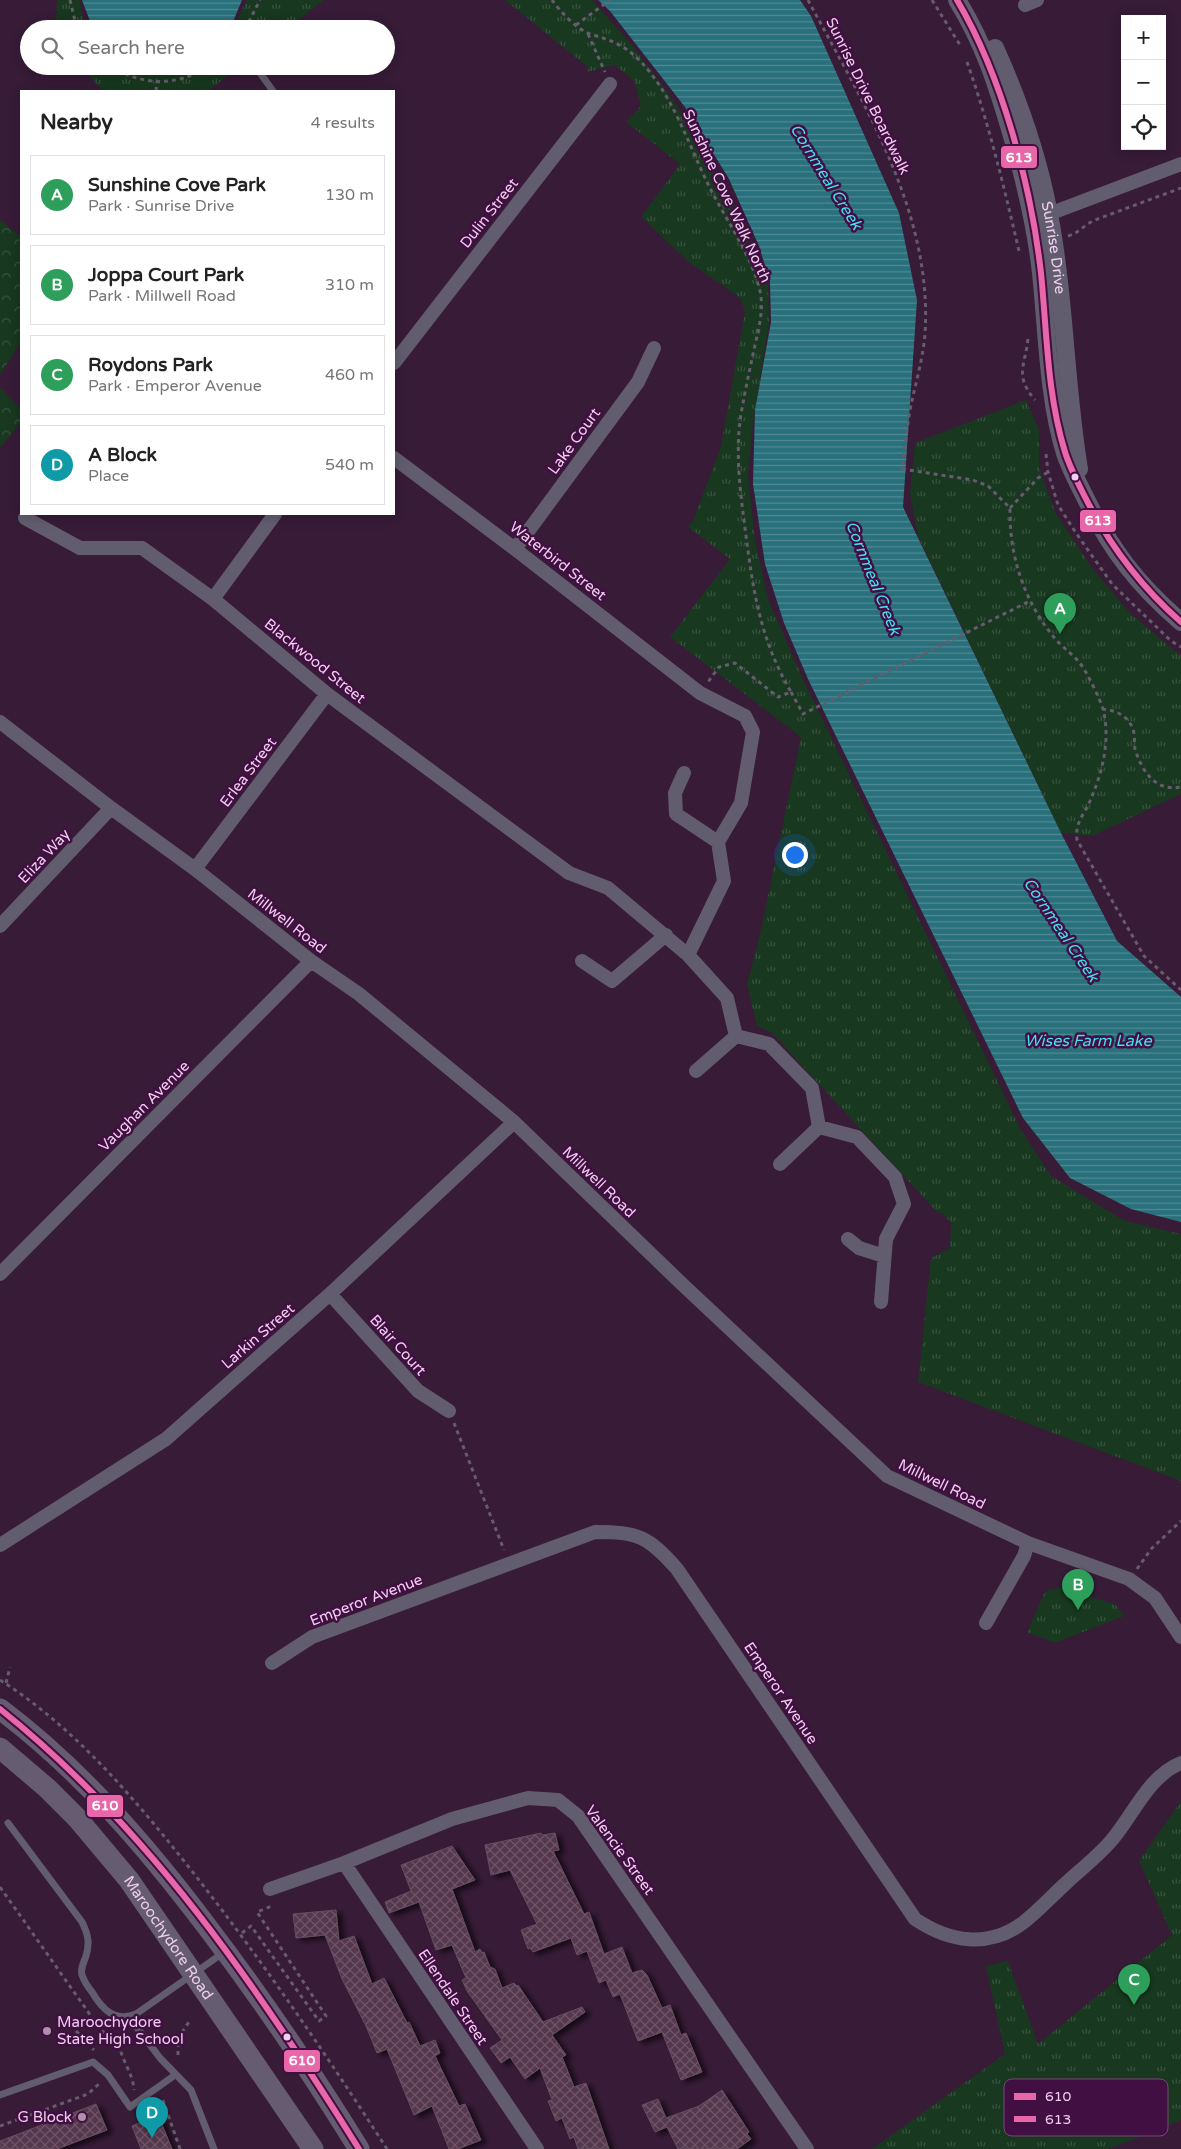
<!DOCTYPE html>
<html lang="en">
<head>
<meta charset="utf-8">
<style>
	:root { --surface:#fff; --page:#f2f2f2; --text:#222; --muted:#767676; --line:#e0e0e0; --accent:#615461 }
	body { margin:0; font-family:"Varela Round",sans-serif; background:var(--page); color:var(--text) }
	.controls { position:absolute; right:15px; top:15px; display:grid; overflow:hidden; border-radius:0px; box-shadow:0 2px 12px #0003 }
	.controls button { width:45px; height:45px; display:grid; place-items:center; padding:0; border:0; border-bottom:1px solid var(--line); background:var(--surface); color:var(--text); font:25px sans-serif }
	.you { position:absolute; left:794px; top:854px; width:18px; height:18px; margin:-12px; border:4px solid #fff; border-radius:50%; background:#1a73e8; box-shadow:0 0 0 8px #1a73e833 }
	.badge { display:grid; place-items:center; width:32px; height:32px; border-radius:50%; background:var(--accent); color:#fff; font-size:16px; font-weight:700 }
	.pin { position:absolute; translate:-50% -41px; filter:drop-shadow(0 1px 2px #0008) }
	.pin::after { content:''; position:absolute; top:26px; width:18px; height:15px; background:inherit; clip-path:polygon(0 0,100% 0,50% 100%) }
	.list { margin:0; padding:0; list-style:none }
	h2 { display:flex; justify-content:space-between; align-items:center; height:65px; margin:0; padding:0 20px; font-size:21px }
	h2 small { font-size:16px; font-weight:400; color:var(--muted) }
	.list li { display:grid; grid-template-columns:32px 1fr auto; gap:15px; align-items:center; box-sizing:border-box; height:80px; margin:0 10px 10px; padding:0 10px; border:1px solid var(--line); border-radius:0px }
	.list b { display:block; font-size:19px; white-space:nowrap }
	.list p { margin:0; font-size:16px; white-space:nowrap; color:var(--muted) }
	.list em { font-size:16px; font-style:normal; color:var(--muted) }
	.icon { flex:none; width:28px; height:28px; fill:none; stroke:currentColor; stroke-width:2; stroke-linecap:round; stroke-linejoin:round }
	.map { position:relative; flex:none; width:1181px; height:2149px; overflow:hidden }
	.search { position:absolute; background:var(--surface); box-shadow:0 2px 12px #0003; left:20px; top:20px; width:375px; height:55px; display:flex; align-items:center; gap:12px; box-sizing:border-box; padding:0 18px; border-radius:28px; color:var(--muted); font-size:19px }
	.panel { position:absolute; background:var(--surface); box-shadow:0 2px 12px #0003; left:20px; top:90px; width:375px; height:425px; border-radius:0px }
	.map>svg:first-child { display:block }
	.grass { fill:url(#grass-tufts) }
	.forest { fill:url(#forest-crowns) }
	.water { fill:url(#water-rules) }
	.building { fill:url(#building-cross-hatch); stroke:#674d61; filter:url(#shadow) }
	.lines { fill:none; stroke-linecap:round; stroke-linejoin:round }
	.path { stroke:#665c6d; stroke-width:3; stroke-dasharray:4 4; stroke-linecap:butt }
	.service { stroke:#625d6e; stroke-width:7 }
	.minor { stroke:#625d6e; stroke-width:14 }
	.tertiary { stroke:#625d6e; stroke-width:18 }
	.primary { stroke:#655c71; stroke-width:21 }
	.bus-1-casing { stroke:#420f43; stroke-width:10 }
	.bus-2-casing { stroke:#420f43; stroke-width:10 }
	.bus-1 { stroke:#e867a8; stroke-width:6 }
	.bus-2 { stroke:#e867a8; stroke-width:6 }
	.bus-dot { fill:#efcfed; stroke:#420f43; stroke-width:2 }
	.poi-dot { fill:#af90ad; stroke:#420f43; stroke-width:2 }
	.labels { text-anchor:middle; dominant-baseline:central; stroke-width:5; stroke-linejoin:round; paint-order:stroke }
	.street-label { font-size:15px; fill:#efcfed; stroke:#420f43 }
	.poi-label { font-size:15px; fill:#efcfed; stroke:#420f43; text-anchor:start }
	.water-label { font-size:16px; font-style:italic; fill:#43dff2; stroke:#420f43 }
	.key { fill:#420f43; stroke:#764976; stroke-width:1 }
	.key-label { font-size:14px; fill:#efcfed }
	.line-badge { stroke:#420f43; stroke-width:2 }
	.badge-label { font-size:14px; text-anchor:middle; font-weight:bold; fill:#fff }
</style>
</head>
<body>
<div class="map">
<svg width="1181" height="2149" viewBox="0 0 1181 2149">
	<defs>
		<pattern id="grass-tufts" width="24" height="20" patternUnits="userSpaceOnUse" patternTransform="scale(1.25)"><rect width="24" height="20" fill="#18381f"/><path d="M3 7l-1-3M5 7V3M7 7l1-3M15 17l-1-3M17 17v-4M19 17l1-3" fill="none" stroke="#3a5440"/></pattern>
		<pattern id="forest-crowns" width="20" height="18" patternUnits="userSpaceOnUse" patternTransform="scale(1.25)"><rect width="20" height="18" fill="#18381f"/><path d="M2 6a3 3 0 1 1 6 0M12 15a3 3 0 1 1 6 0" fill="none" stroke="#3a5440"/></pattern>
		<pattern id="water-rules" width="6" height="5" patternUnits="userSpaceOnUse" patternTransform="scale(1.25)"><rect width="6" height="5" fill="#28707b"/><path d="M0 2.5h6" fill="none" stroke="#528a94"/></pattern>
		<pattern id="building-cross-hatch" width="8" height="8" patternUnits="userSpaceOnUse" patternTransform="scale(1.25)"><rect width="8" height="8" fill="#55384e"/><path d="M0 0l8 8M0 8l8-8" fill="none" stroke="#6e5468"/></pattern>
		<filter id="shadow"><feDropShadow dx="5.5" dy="3" stdDeviation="2.5" flood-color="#0009"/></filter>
	</defs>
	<rect width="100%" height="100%" fill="#371b37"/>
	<path class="grass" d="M57 0H80L82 15 88 29H60L56 22Z
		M247 0H324L287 29H233Z
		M505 0H592L632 45 674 101 716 168 750 234 768 282 769 323 753 422 748 474 755 541 768 599 802 677 1021 1130 1051 1176 1125 1221 1181 1234V1481L918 1382 931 1258 950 1248 951 1223 943 1213H938L772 1033 757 1026 747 984 760 935 801 737 670 637 730 559 688 527 693 521 721 446 745 311 740 298 689 262 641 217 680 164 626 122 641 106 634 81 615 65 587 72 589 68Z
		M81 66H127L151 74 176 73 193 66H240L208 91H105L98 86Z
		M1026 400 1039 430V467L1055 512 1092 568 1129 612 1181 656V794L1092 836 1061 833 918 536 910 494 915 443Z
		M1060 1588 1115 1604 1124 1616 1055 1643 1027 1632 1044 1594 1050 1589Z
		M1181 1801V2120L1109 2149H872L1005 2054 986 1966 1008 1961 1038 2044 1172 1935 1139 1861Z"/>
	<path class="forest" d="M0 220 21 237V342L0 375Z
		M0 388 21 409V422L0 448Z"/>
	<path class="water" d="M82 0H242L230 29H93Z
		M598 0H800L811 16 899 213 917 300 903 507 1061 833 1117 941 1181 997V1222L1131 1209 1070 1178 1023 1118 808 679 784 623 765 564 753 484 755 410 771 322 770 282 759 246 729 179 685 107 610 11Z"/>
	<path class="building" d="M541 1833 542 1835 555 1833 559 1850 553 1851 584 1914 589 1912 604 1954 622 1947 632 1973 642 1970 647 1975 662 2008 670 2005 681 2035 686 2033 702 2072 681 2080 662 2032 638 2041 620 1994 613 1997 606 1980 599 1983 587 1951 577 1955 571 1938 533 1952 530 1948 528 1949 521 1930 537 1924 510 1870 491 1875 485 1845Z
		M452 1846 475 1880 452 1889 475 1952 480 1949 482 1953 484 1952 490 1967 495 1969 502 1988 514 1983 517 1986 518 1985 543 2022 582 2007 585 2012 552 2035 566 2055 562 2057 574 2087 586 2083 609 2149H578L574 2137 570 2139 562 2118 556 2121 548 2101 552 2100 540 2068 525 2079 510 2057 501 2063 490 2048 502 2040 467 1991 462 1980 466 1978 452 1945 436 1950 419 1902 389 1913 385 1902 411 1891 401 1865Z
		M336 1910 339 1941 354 1936 372 1984 384 1978 407 2023 409 2022 420 2046 435 2040 440 2053 435 2056 459 2106 465 2104 481 2140 458 2149H449L432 2106 414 2115 387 2049 377 2053 366 2026 342 1979 325 1935 296 1938 293 1914Z
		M722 2090 749 2132 747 2134 751 2139 737 2149H678L667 2127 655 2132 642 2105 658 2099 666 2118 699 2106Z
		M96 2104 107 2130 57 2149H0V2141Z
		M158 2115 172 2149H141L132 2126Z"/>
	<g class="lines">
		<path class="path" d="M70 0 77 29
			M552 0C560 11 576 29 590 34 607 39 622 44 635 56 674 93 688 146 712 192 727 221 753 259 760 291 764 309 759 327 755 345 750 368 745 391 741 414 735 452 740 490 745 528 753 589 759 637 791 692L778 697 735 663 719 667 708 682
			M808 0C863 103 933 213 925 334 923 358 916 382 911 405 907 426 905 447 902 469L973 480 988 486 1010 508C1009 557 1025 604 1057 641 1064 648 1072 654 1079 662 1086 670 1100 699 1103 709 1111 741 1102 773 1090 801 1083 817 1075 822 1077 840L1144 956 1181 990
			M932 0 960 45
			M576 25 610 0
			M245 29 260 0
			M588 34 605 72
			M967 62C989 124 1004 187 1019 251
			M111 66C142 86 177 87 209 66
			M156 91 157 82
			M1068 236C1079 233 1085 224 1095 220L1181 188
			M1028 339C1025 367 1014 375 1035 400
			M1046 454 1048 472 1058 505 1076 533 1112 584 1171 641 1181 647
			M1010 508 1038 478 1048 472
			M791 692 803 714 1030 601
			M1102 709C1116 710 1128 716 1133 729 1135 735 1134 743 1135 749 1142 771 1155 792 1181 787
			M454 1423 504 1550
			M1137 1569 1152 1548 1181 1521
			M0 1680C71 1725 128 1791 180 1856 255 1950 322 2048 387 2149
			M6 1683 10 1667
			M0 1887 98 2026 103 2032 118 2038C119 2057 133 2072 134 2090
			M242 1933 251 1926 319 2021 326 2016 257 1912 274 1905
			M76 2031 94 2050
			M178 2055V2038L191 2019
			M163 2100 180 2149
			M0 2126 88 2094 101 2082"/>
		<path class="service" d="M255 66 273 91
			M8 1823 82 1922C88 1934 90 1943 86 1956 84 1962 80 1968 82 1975 84 1981 88 1987 92 1992 102 2009 115 2023 136 2014L223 1953
			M129 2017 160 2058 191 2090 214 2149
			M0 2095 93 2062 108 2075 130 2107 175 2075"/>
		<path class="minor" d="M1025 5 1037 0
			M1049 214 1181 164
			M394 363 610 84
			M394 458 515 549 700 693 745 716 753 732 741 803 718 842 724 881 688 955
			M25 518 80 548H142L213 599 327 694 569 873 608 888 688 955 727 998 736 1036 769 1044 812 1088 819 1127 857 1137 895 1177 904 1204 886 1239 881 1302
			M515 549 638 382 654 348
			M213 599 275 514
			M0 722 111 808 195 869 311 961 359 994 514 1122 682 1284 887 1476 1028 1543 1129 1579 1155 1598 1181 1637
			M684 773 675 793 676 814 718 842
			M195 869 327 694
			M0 926 111 808
			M582 961 612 981 666 935
			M696 1071 736 1036
			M780 1164 819 1127
			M848 1239 859 1248 884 1256
			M0 1274 311 961
			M330 1294 418 1391 449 1411
			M0 1545 166 1439 330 1294 514 1122
			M986 1623 1024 1556 1028 1543
			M272 1663 312 1637 595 1532C638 1532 648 1536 677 1569L915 1919C949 1942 989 1949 1024 1922 1038 1911 1051 1897 1064 1885 1079 1871 1097 1857 1111 1841 1133 1816 1148 1776 1181 1763
			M344 1863 537 2149
			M270 1889 344 1863 452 1819 528 1798 558 1800 578 1816 807 2149"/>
		<g class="tertiary">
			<path d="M957 0C984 43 998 88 1012 136 1025 181 1036 226 1041 273 1047 330 1048 398 1065 453 1070 468 1078 483 1085 497 1111 550 1137 584 1181 622"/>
			<path id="s1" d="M995 48C1019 101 1038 156 1049 214 1065 298 1065 384 1079 469"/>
		</g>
		<g class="primary">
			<path d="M0 1709C81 1770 147 1847 208 1928 262 1999 312 2073 359 2149"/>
			<path id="s2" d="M0 1748 47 1788 77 1818 129 1880 313 2149"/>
		</g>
		<g class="bus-1-casing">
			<path id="bus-1" d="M0 1709C149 1828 259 1989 359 2149"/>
		</g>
		<g class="bus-2-casing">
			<path id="bus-2" d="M957 0C1002 76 1031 185 1041 273 1047 333 1047 394 1065 452 1070 468 1078 483 1085 497 1110 546 1140 586 1181 622"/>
		</g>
		<use href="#bus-1" class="bus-1"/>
		<use href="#bus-2" class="bus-2"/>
	</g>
	<g class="bus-dot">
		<circle cx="1075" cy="477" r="4.5"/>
		<circle cx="287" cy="2037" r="4.5"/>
	</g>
	<g class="poi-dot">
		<circle cx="47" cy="2031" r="5"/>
		<circle cx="82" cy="2117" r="5"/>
	</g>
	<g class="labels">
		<g class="street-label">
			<text transform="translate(868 96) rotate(64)">Sunrise Drive Boardwalk</text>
			<text transform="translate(727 196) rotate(65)">Sunshine Cove Walk North</text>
			<text transform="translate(489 213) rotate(-52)">Dulin Street</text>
			<text stroke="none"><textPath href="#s1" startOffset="209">Sunrise Drive</textPath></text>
			<text transform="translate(574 441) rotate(-54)">Lake Court</text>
			<text transform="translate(558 561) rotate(38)">Waterbird Street</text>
			<text transform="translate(315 661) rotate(39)">Blackwood Street</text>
			<text transform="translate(248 772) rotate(-53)">Erlea Street</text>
			<text transform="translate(44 856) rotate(-47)">Eliza Way</text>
			<text transform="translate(287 921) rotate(38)">Millwell Road</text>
			<text transform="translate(144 1106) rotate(-45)">Vaughan Avenue</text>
			<text transform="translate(599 1182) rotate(44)">Millwell Road</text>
			<text transform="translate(258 1336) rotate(-41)">Larkin Street</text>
			<text transform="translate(398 1345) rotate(48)">Blair Court</text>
			<text transform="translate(942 1484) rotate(26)">Millwell Road</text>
			<text transform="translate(366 1600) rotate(-21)">Emperor Avenue</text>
			<text transform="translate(781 1693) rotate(56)">Emperor Avenue</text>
			<text transform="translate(620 1850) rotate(54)">Valencie Street</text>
			<text stroke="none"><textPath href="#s2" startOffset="255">Maroochydore Road</textPath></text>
			<text transform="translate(453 1997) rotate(56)">Ellendale Street</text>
		</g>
		<g class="poi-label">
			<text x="57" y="2022">Maroochydore<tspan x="57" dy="17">State High School</tspan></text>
			<text x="72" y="2117" text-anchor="end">G Block</text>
		</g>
		<g class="water-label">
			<text transform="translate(826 177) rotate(58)">Cornmeal Creek</text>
			<text transform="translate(873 578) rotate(68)">Cornmeal Creek</text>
			<text transform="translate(1061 930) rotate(56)">Cornmeal Creek</text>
			<text x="1088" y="1041">Wises Farm Lake</text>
		</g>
	</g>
	<rect x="1004" y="2079" width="164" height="57" rx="8" class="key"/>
	<rect x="1014" y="2093" width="22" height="7" fill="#e867a8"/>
	<rect x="1014" y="2116" width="22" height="6" fill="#e867a8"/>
	<g class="key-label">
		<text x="1045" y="2101">610</text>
		<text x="1045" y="2124">613</text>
	</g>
	<g class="line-badge">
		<rect x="1000" y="145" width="38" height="24" rx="5" fill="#e867a8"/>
		<rect x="1079" y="509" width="38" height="24" rx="5" fill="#e867a8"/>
		<rect x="86" y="1794" width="38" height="24" rx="5" fill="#e867a8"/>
		<rect x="283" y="2049" width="38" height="24" rx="5" fill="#e867a8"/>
	</g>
	<g class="badge-label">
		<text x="1019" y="162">613</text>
		<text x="1098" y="525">613</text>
		<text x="105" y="1810">610</text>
		<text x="302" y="2065">610</text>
	</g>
</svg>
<div class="controls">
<button>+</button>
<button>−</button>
<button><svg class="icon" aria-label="locate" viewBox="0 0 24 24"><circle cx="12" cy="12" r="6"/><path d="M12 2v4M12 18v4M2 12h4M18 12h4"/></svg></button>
</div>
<div class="you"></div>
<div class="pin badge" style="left:1060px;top:634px;background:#2e9e5b">A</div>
<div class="pin badge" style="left:1078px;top:1610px;background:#2e9e5b">B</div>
<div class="pin badge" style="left:1134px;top:2005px;background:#2e9e5b">C</div>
<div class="pin badge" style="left:152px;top:2138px;background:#0f9aa8">D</div>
<div class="search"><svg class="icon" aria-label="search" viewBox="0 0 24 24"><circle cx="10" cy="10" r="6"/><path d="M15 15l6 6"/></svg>Search here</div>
<section class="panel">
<h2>Nearby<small>4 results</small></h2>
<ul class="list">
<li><span class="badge" style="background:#2e9e5b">A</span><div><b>Sunshine Cove Park</b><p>Park · Sunrise Drive</p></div><em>130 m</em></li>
<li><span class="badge" style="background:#2e9e5b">B</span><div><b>Joppa Court Park</b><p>Park · Millwell Road</p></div><em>310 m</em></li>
<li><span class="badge" style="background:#2e9e5b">C</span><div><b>Roydons Park</b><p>Park · Emperor Avenue</p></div><em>460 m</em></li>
<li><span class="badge" style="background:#0f9aa8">D</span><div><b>A Block</b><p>Place</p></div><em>540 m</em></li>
</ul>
</section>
</div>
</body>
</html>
